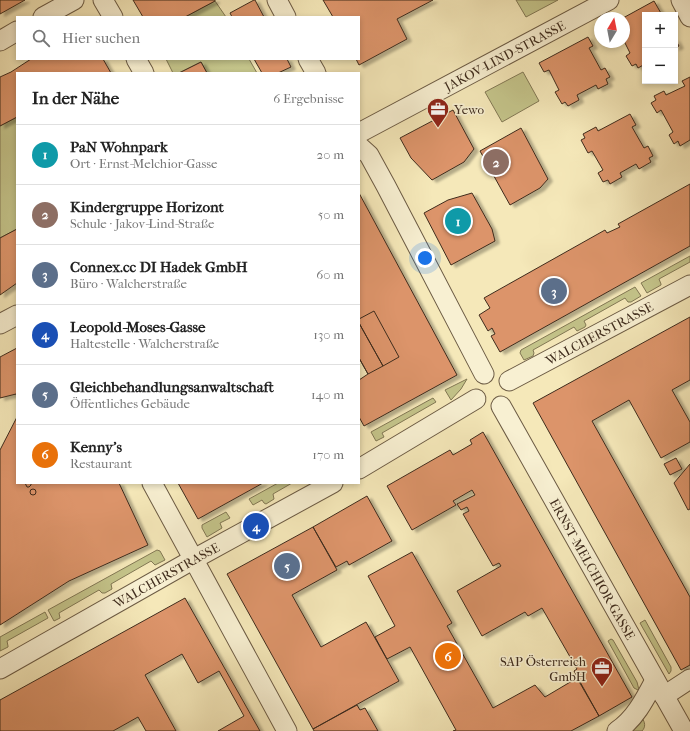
<!DOCTYPE html>
<html lang="de">
<head>
<meta charset="utf-8">
<style>
	:root { --surface:#fff; --page:#f6f6f6; --text:#222; --muted:#767676; --line:#e0e0e0; --accent:#8f2418 }
	body { margin:0; font-family:"IM FELL French Canon",serif; background:var(--page); color:var(--text) }
	.controls { position:absolute; right:12px; top:12px; display:grid; overflow:hidden; border-radius:0px; box-shadow:0 2px 6px #0003 }
	.controls button { width:36px; height:36px; display:grid; place-items:center; padding:0; border:0; border-bottom:1px solid var(--line); background:var(--surface); color:var(--text); font:20px sans-serif }
	.compass { position:absolute; left:594px; top:12px; width:36px; height:36px; border-radius:50%; background:var(--surface); box-shadow:0 2px 6px #0003; rotate:10deg }
	.you { position:absolute; left:425px; top:258px; width:14px; height:14px; margin:-10px; border:3px solid #fff; border-radius:50%; background:#1a73e8; box-shadow:0 0 0 6px #1a73e833 }
	.badge { display:grid; place-items:center; width:26px; height:26px; border-radius:50%; background:var(--accent); color:#fff; font-size:13px; font-weight:700 }
	.pin { position:absolute; translate:-50% -50%; border:2px solid #fff; box-shadow:0 1px 4px #0006 }
	.list { margin:0; padding:0; list-style:none }
	h2 { display:flex; justify-content:space-between; align-items:center; height:52px; margin:0; padding:0 16px; font-size:17px }
	h2 small { font-size:13px; font-weight:400; color:var(--muted) }
	.list li { display:grid; grid-template-columns:26px 1fr auto; gap:12px; align-items:center; box-sizing:border-box; height:60px; padding:0 16px; border-top:1px solid var(--line) }
	.list b { display:block; font-size:15px; white-space:nowrap }
	.list p { margin:0; font-size:13px; white-space:nowrap; color:var(--muted) }
	.list em { font-size:13px; font-style:normal; color:var(--muted) }
	.icon { flex:none; width:22px; height:22px; fill:none; stroke:currentColor; stroke-width:2; stroke-linecap:round; stroke-linejoin:round }
	.map { position:relative; flex:none; width:690px; height:731px; overflow:hidden }
	.search { position:absolute; background:var(--surface); box-shadow:0 2px 6px #0003; left:16px; top:16px; width:344px; height:44px; display:flex; align-items:center; gap:10px; box-sizing:border-box; padding:0 14px; border-radius:0px; color:var(--muted); font-size:15px }
	.panel { position:absolute; background:var(--surface); box-shadow:0 2px 6px #0003; left:16px; top:72px; width:344px; height:412px; border-radius:0px }
	.map>svg:first-child { display:block }
	.green { fill:#c4c48a; stroke:#827854 }
	.building { fill:#dc946a; stroke:#3f2c1d; filter:url(#shadow) }
	.lines { fill:none; stroke-linecap:round; stroke-linejoin:round }
	.minor-casing { stroke:#6c5b44; stroke-width:21 }
	.minor { stroke:#f8f0d2; stroke-width:19 }
	.labels { text-anchor:middle; dominant-baseline:central; stroke-width:3; stroke-linejoin:round; paint-order:stroke }
	.street-label { font-size:13px; fill:#3f2c1d; stroke:#f8f0d2 }
	.poi-label { font-size:13px; fill:#3f2c1d; stroke:#f8f0d2; text-anchor:start }
</style>
</head>
<body>
<div class="map">
<svg width="690" height="731" viewBox="0 0 690 731">
	<defs>
		<filter id="shadow"><feDropShadow dx="4.5" dy="2.5" stdDeviation="1" flood-color="#0004"/></filter>
	</defs>
	<rect width="100%" height="100%" fill="#f5e8b9"/>
	<filter id="stains"><feTurbulence type="fractalNoise" baseFrequency=".005" numOctaves="4"/><feColorMatrix values="0 0 0 0 .2 0 0 0 0 .09 0 0 0 0 .02 0 0 0 .5 -.17"/></filter>
	<radialGradient id="worn" r=".72"><stop offset=".6" stop-color="#630" stop-opacity="0"/><stop offset="1" stop-color="#630" stop-opacity=".3"/></radialGradient>
	<path class="green" d="M516 0H558L526 17Z
		M215 1 226 17H185Z
		M166 59H249L257 73H207L201 62 179 73H173Z
		M523 72 539 101 502 122 485 92Z
		M17 117V229L0 238V126Z
		M690 256V262L659 279 661 284V285L647 293 641 283Z
		M635 287 641 296 631 302H628L625 298 584 321 586 325 585 327 577 331 574 327 533 350 534 353 533 356 524 360 520 353 521 350Z
		M467 379 461 389 451 400 445 390Z
		M433 398 436 402 382 433 384 437 376 441 371 432Z
		M278 483H292L273 494 274 499 266 504 264 503 262 500 253 505 249 499Z
		M226 512 230 518 220 523 222 528 207 537 202 528V525Z
		M157 550 160 551 165 560 155 565 151 561 111 584 112 589 105 593H102L99 590 59 613 60 618 54 621 48 610Z
		M45 612 48 618 7 641 8 646V647L0 651V637Z
		M645 620 671 667V671L669 674 640 623Z
		M611 639 613 640 637 682 639 690H638L634 688 608 641Z
		M642 718C645 722 646 727 642 731H625Z"/>
	<path class="building" d="M0 0H25L0 14Z
		M133 0H215V1L185 17H143Z
		M254 0H255L264 17H232L230 13Z
		M323 0H433L397 19 407 39 359 65 356 59H359V17H333Z
		M654 1 662 15H645V64L638 68 636 64 632 66 626 56 630 53 624 41V18H623Z
		M588 37 593 46 589 48 601 70 605 68 610 77 606 79 608 84 598 89 596 85 577 95 579 100 568 106 565 102 562 104 555 92 559 90 549 70 544 72 539 63Z
		M675 39 679 46 675 48Z
		M31 59H103L111 73H17V117L0 126V77L11 72Z
		M254 59H287L291 67 278 73H262Z
		M201 62 207 73H179Z
		M690 77V140L680 146 678 141 674 144 669 135 673 132 661 110 657 113 651 103 656 100 654 96 664 91 666 95 685 86 682 81Z
		M453 110 474 149 464 162 432 180 411 158 400 138Z
		M630 114 636 125 632 127 644 148 648 146 653 156 649 158 651 162 639 169 636 164 620 173 622 177 610 184 608 180 603 182 598 173 603 170 592 151 588 153 581 140 585 138 583 134 596 127 598 131Z
		M521 128 548 179 540 188 510 205 480 151Z
		M690 184V246L500 352 491 336 495 334 492 328 488 331 479 315 490 308 484 298 605 230 607 233 620 227 618 224Z
		M359 193 457 375 364 426 359 417V380L368 374 359 358Z
		M472 193 492 229 495 241 451 265 424 213 448 200Z
		M17 229V283L0 295V238Z
		M374 311 399 357 383 366 359 323V319Z
		M690 317V380L672 390 690 422V442L661 458 629 400 592 421 690 597V665L681 670 533 403Z
		M359 323 383 366 368 374 359 358Z
		M17 348V396L16 394 0 398V357Z
		M17 417V483H119L148 545 69 581 0 625V450Z
		M483 432 632 697 599 716 574 671 577 669 542 608 528 616 525 612 482 636 457 591 501 566 499 563 493 566 463 514 469 511 467 507 461 510 457 504 475 495 472 490 453 501 456 505 412 530 387 486 450 450 453 455 472 444 470 440Z
		M676 458 682 469 670 475 664 464Z
		M690 464V509L688 510 674 483Z
		M25 483H31V485L29 487H27Z
		M178 483H263L198 519Z
		M30 492a3 3 0 1 1 6 0a3 3 0 1 1-6 0Z
		M367 496 392 541 349 565 347 561 336 567 313 527Z
		M313 527 337 570 292 595 321 647 366 622 399 681 313 729 227 574Z
		M412 552 452 623 447 626 493 708 535 685 545 697 577 678 599 716 571 731H453L456 730 410 647 387 659 375 637 395 626 368 576Z
		M185 598 260 731H218L244 716 219 671 198 683 182 654 145 675 176 731H146L138 717 113 731H0V700Z
		M357 705 360 710 365 708 378 731H314L313 729Z"/>
	<g class="lines">
		<g class="minor-casing">
			<g id="minor">
				<path d="M103 0 113 17"/>
				<path d="M277 0 286 17"/>
				<path d="M681 0 690 17"/>
				<path d="M43 17 74 0"/>
				<path d="M0 41 17 31"/>
				<path d="M136 59 144 73"/>
				<path d="M308 59 316 73"/>
				<path id="s1" d="M359 133 609 0"/>
				<path d="M359 146 369 155 386 186 484 374"/>
				<path d="M0 324 17 315"/>
				<path id="s2" d="M509 381 690 285"/>
				<path id="s3" d="M501 406 684 731"/>
				<path d="M359 469 476 399"/>
				<path d="M152 483 287 731"/>
				<path id="s4" d="M0 669 194 559 333 483"/>
				<path d="M664 696 690 679"/>
				<path d="M617 731C635 719 645 699 655 680"/>
			</g>
		</g>
		<use href="#minor" class="minor"/>
	</g>
	<defs>
		<g id="office-pin" transform="scale(1.15)"><path d="M0 17L-7.5 6A9.5 9.5 0 1 1 7.5 6Z" fill="#8f2418" stroke="#f8f0d2"/><path d="M-6-3h4V-5.5h4V-3h4V5H-6ZM-1-4.5V-3h2v-1.5ZM-6 0V1H6V0Z" fill="#fff"/></g>
	</defs>
	<g fill-rule="evenodd">
		<use href="#office-pin" x="438" y="109"/>
		<use href="#office-pin" x="602" y="668"/>
	</g>
	<g class="labels">
		<g class="street-label">
			<text stroke="none"><textPath href="#s1" startOffset="165">JAKOV-LIND-STRASSE</textPath></text>
			<text stroke="none"><textPath href="#s2" startOffset="102">WALCHERSTRASSE</textPath></text>
			<text stroke="none"><textPath href="#s3" startOffset="187">ERNST-MELCHIOR-GASSE</textPath></text>
			<text stroke="none"><textPath href="#s4" startOffset="191">WALCHERSTRASSE</textPath></text>
		</g>
		<g class="poi-label">
			<text x="454" y="109">Yewo</text>
			<text x="586" y="661" text-anchor="end">SAP Österreich<tspan x="586" dy="15">GmbH</tspan></text>
		</g>
	</g>
	<rect width="100%" height="100%" filter="url(#stains)"/>
	<rect width="100%" height="100%" fill="url(#worn)"/>
</svg>
<div class="controls">
<button>+</button>
<button>−</button>
</div>
<svg class="compass" viewBox="-18 -18 36 36"><path d="M0-13l5 13h-10z" fill="#e53935"/><path d="M0 13l5-13h-10z" fill="#767676"/></svg>
<div class="you"></div>
<div class="pin badge" style="left:458px;top:221px;background:#0f9aa8">1</div>
<div class="pin badge" style="left:496px;top:162px;background:#8d6e63">2</div>
<div class="pin badge" style="left:554px;top:291px;background:#5c6f8a">3</div>
<div class="pin badge" style="left:256px;top:526px;background:#1a4fb4">4</div>
<div class="pin badge" style="left:287px;top:566px;background:#5c6f8a">5</div>
<div class="pin badge" style="left:448px;top:656px;background:#e8710a">6</div>
<div class="search"><svg class="icon" aria-label="search" viewBox="0 0 24 24"><circle cx="10" cy="10" r="6"/><path d="M15 15l6 6"/></svg>Hier suchen</div>
<section class="panel">
<h2>In der Nähe<small>6 Ergebnisse</small></h2>
<ul class="list">
<li><span class="badge" style="background:#0f9aa8">1</span><div><b>PaN Wohnpark</b><p>Ort · Ernst-Melchior-Gasse</p></div><em>20 m</em></li>
<li><span class="badge" style="background:#8d6e63">2</span><div><b>Kindergruppe Horizont</b><p>Schule · Jakov-Lind-Straße</p></div><em>50 m</em></li>
<li><span class="badge" style="background:#5c6f8a">3</span><div><b>Connex.cc DI Hadek GmbH</b><p>Büro · Walcherstraße</p></div><em>60 m</em></li>
<li><span class="badge" style="background:#1a4fb4">4</span><div><b>Leopold-Moses-Gasse</b><p>Haltestelle · Walcherstraße</p></div><em>130 m</em></li>
<li><span class="badge" style="background:#5c6f8a">5</span><div><b>Gleichbehandlungsanwaltschaft</b><p>Öffentliches Gebäude</p></div><em>140 m</em></li>
<li><span class="badge" style="background:#e8710a">6</span><div><b>Kenny's</b><p>Restaurant</p></div><em>170 m</em></li>
</ul>
</section>
</div>
</body>
</html>
